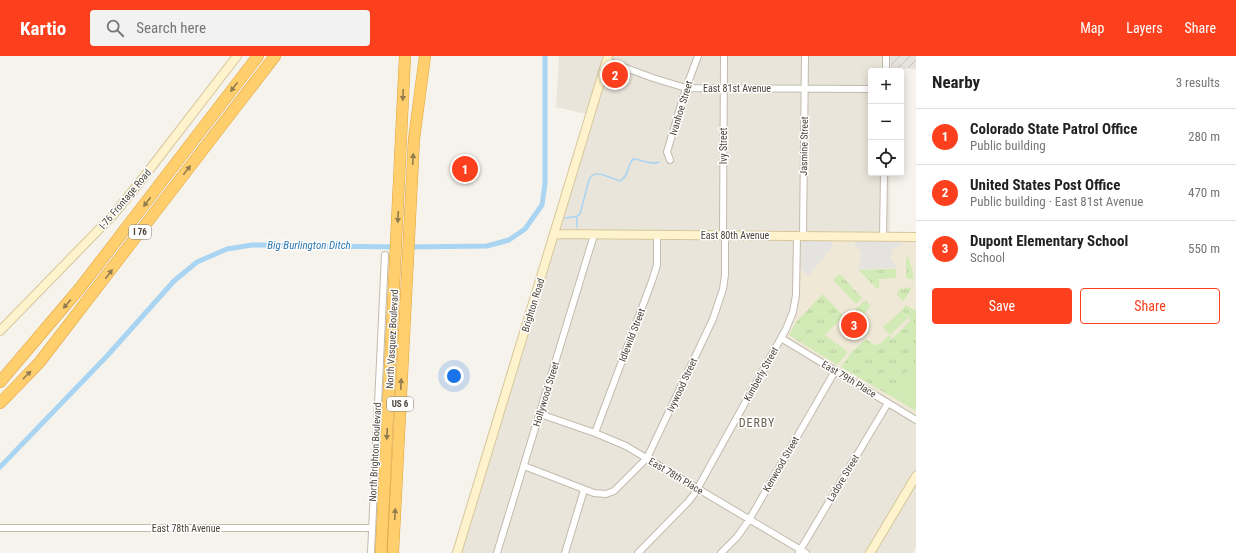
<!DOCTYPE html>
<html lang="en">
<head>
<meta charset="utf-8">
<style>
	:root { --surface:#fff; --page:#f2f2f2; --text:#222; --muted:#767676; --line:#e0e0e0; --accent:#fc3f1d }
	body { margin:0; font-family:"Roboto Condensed",sans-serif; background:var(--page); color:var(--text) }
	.controls { position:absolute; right:12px; top:12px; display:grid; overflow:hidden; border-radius:4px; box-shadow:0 2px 10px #0003 }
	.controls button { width:36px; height:36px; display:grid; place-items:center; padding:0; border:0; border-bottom:1px solid var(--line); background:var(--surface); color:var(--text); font:20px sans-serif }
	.you { position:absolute; left:454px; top:320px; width:14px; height:14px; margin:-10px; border:3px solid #fff; border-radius:50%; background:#1a73e8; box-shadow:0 0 0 6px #1a73e833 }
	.badge { display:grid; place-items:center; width:26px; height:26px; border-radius:50%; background:var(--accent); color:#fff; font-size:13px; font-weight:700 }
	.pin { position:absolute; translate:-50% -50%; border:2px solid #fff; box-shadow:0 1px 4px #0006 }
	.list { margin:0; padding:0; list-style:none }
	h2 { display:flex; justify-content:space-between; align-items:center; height:52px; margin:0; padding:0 16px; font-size:17px }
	h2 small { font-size:13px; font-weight:400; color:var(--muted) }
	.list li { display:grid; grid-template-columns:26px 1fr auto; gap:12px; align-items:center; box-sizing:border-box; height:56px; padding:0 16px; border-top:1px solid var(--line) }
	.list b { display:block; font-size:15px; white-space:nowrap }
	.list p { margin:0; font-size:13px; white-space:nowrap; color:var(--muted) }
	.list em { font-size:13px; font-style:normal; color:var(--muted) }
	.actions { display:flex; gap:8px; padding:12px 16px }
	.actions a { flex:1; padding:9px 0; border:1px solid var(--accent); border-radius:4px; text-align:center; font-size:14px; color:var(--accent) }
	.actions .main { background:var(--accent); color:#fff }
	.icon { flex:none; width:22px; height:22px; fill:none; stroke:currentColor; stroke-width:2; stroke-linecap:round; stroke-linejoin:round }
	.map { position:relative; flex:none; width:916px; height:497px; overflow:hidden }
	header { display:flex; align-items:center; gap:24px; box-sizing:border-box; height:56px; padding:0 20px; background:var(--accent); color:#fff }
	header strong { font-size:19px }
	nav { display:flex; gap:22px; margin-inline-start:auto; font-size:14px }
	.search { width:280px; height:36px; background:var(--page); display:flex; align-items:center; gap:10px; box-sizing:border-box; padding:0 14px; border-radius:4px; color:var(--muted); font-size:15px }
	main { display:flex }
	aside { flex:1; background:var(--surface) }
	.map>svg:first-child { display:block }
	.residential { fill:#eae5da }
	.industrial { fill:url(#industrial-furrows) }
	.education { fill:#efe8d6 }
	.grass { fill:url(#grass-tufts) }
	.pitch { fill:#d2eab5 }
	.parking { fill:#e5e3e0 }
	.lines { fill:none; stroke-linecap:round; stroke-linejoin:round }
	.stream { stroke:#a9d4f2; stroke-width:1.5 }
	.canal { stroke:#a9d4f2; stroke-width:5 }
	.street-casing { stroke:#c2bbae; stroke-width:8 }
	.secondary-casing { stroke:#d6c79b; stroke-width:10 }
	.highway-casing { stroke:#e0a43c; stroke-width:12 }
	.street { stroke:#fff; stroke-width:6 }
	.secondary { stroke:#fff3cd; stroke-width:8 }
	.highway { stroke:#ffcf6e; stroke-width:11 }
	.oneway { fill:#937c4e }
	.labels { text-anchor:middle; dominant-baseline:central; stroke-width:3; stroke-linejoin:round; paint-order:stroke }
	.shield { fill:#fff; stroke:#817c74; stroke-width:1 }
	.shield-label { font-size:9px; font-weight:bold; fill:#4b4439 }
	.street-label { font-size:10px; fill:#4b4439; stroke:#fff }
	.water-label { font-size:11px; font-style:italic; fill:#2e7ab2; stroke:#fff }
	.quarter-label { font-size:12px; letter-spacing:1px; fill:#6e6250; stroke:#fff }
</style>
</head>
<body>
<header>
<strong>Kartio</strong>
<div class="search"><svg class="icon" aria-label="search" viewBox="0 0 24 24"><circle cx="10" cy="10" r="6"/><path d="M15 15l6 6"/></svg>Search here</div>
<nav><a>Map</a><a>Layers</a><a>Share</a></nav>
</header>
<main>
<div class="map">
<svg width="916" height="497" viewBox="0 0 916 497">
	<defs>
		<pattern id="industrial-furrows" width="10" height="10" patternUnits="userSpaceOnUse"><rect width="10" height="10" fill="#e6e2dd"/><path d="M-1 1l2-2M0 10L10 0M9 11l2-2" fill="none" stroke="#c7c3be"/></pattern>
		<pattern id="grass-tufts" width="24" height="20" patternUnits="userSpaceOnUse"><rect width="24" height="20" fill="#d2eab5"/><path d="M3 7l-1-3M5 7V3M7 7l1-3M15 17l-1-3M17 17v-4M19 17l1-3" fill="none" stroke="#b6ca9c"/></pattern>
	</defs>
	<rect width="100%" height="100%" fill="#f6f3ec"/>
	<path class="residential" d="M559 0H891V15H871V117H890V176H916V491L913 497H457L586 58 556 51Z"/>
	<path class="industrial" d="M891 0H916V13L906 12 901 15H891Z"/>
	<path class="education" d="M800 182 916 184V359L785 280 794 263 798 250 800 240Z"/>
	<path class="grass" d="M906 201H908C916 222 916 228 903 245L897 239 899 233 913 231V223L906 222Z
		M896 213V222L879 223V232H876L859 214Z
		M840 218 862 242 856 248 833 224Z
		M823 238 843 260 825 279 848 296 837 309 789 279 796 266Z
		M865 244 871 250 854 268 848 261Z
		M906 249 916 255V355L841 311 852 296 866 283C878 293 879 289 889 279L892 283 911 264 901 254Z"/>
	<path class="pitch" d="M901 255 908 262 890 279 883 271Z
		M908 315 916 316V347C911 348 908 345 904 342L905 340 894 332 900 319Z"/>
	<path class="parking" d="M803 184 832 185V191L825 198 826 199 808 220 801 213V186Z
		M854 185H901V189L891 195 892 198 891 202 896 212 859 213 861 196 855 189Z"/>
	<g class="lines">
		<path class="stream" d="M576 161 577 164V171
			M565 162 578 160 580 158 589 124C594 111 611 123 620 125 629 120 627 110 633 103 642 103 651 110 659 106"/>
		<path class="canal" d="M408 191 487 190 509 184 525 173 542 149 545 128V0
			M0 411 107 300 174 225 197 206 227 193 252 189 396 191"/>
		<g class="street-casing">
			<path id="street" d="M607 5 653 22 686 32 871 33
				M886 15V0
				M670 104 667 96 686 32 698 0
				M723 179 724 0
				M803 180 805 0
				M883 181 884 117
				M781 282 916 364
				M540 358 595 377 626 390 806 497
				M595 377 652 225 657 209V179
				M524 410 594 437 606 438 614 435 647 402 713 263 723 233 725 219V179
				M0 472H372
				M799 496 888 347
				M371 497 385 199
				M497 497 594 179
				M565 497 584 434
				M638 497 688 446 695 437 786 273 793 256 796 239 797 180
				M721 497 737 481 749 464 835 315"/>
		</g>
		<g class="secondary-casing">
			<path id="secondary" d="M555 178 916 181
				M0 275 114 158 143 122 237 0
				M457 497 608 0
				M870 497 916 420"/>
		</g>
		<g class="highway-casing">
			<path id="highway" d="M0 326 80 232 258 0
				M0 347 39 307 275 0
				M381 497 405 0
				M393 497 414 83 425 0"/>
		</g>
		<use href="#street" class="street"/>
		<use href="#secondary" class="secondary"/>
		<use href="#highway" class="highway"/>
	</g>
	<defs><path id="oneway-solid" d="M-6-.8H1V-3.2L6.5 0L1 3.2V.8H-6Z"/></defs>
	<g class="oneway">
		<use href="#oneway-solid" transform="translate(234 31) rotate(127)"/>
		<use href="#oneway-solid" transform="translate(403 39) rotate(93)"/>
		<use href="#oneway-solid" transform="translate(413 103) rotate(-87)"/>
		<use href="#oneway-solid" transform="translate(187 114) rotate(-52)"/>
		<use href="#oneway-solid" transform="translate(147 146) rotate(127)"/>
		<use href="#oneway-solid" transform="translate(398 161) rotate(93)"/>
		<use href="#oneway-solid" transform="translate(109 218) rotate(-53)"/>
		<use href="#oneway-solid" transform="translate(67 248) rotate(130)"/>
		<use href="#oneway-solid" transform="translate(27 319) rotate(-45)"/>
		<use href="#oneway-solid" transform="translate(401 328) rotate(-87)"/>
		<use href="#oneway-solid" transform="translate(387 378) rotate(93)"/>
		<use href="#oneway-solid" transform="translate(395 458) rotate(-87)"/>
	</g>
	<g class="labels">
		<g class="shield">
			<rect x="129" y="169" width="22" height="14" rx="3"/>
			<rect x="387" y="341" width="26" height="14" rx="3"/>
		</g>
		<g class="shield-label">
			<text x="140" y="176">I 76</text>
			<text x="400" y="348">US 6</text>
		</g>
		<g class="street-label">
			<text x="737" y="32">East 81st Avenue</text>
			<text transform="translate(681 52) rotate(-73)">Ivanhoe Street</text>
			<text transform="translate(723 90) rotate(-90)">Ivy Street</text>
			<text transform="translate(804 90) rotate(-89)">Jasmine Street</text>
			<text transform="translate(125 143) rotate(-50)">I-76 Frontage Road</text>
			<text x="735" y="179">East 80th Avenue</text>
			<text transform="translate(533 249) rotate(-73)">Brighton Road</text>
			<text transform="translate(632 279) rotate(-69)">Idlewild Street</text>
			<text transform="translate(392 283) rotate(-87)">North Vasquez Boulevard</text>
			<text transform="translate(761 318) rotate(-61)">Kimberly Street</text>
			<text transform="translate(849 323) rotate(31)">East 79th Place</text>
			<text transform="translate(682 329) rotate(-65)">Ivywood Street</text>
			<text transform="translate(546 338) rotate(-73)">Hollywood Street</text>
			<text transform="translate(375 396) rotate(-87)">North Brighton Boulevard</text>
			<text transform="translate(781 408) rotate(-60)">Kenwood Street</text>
			<text transform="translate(676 420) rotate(31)">East 78th Place</text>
			<text transform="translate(843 422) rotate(-59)">Ladore Street</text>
			<text x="186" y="472">East 78th Avenue</text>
		</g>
		<g class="water-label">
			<text x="309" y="189">Big Burlington Ditch</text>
		</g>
		<g class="quarter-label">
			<text x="757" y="367">DERBY</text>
		</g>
	</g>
</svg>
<div class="controls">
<button>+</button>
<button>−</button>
<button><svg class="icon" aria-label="locate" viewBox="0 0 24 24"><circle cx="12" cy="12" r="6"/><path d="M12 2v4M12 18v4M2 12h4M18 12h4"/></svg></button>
</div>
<div class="you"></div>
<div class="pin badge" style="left:465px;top:113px">1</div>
<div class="pin badge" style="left:615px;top:19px">2</div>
<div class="pin badge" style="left:854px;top:269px">3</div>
</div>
<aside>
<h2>Nearby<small>3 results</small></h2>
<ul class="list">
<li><span class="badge">1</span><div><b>Colorado State Patrol Office</b><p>Public building</p></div><em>280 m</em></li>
<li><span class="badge">2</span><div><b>United States Post Office</b><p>Public building · East 81st Avenue</p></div><em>470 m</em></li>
<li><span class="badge">3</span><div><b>Dupont Elementary School</b><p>School</p></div><em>550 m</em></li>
</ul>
<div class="actions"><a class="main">Save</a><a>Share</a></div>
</aside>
</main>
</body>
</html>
